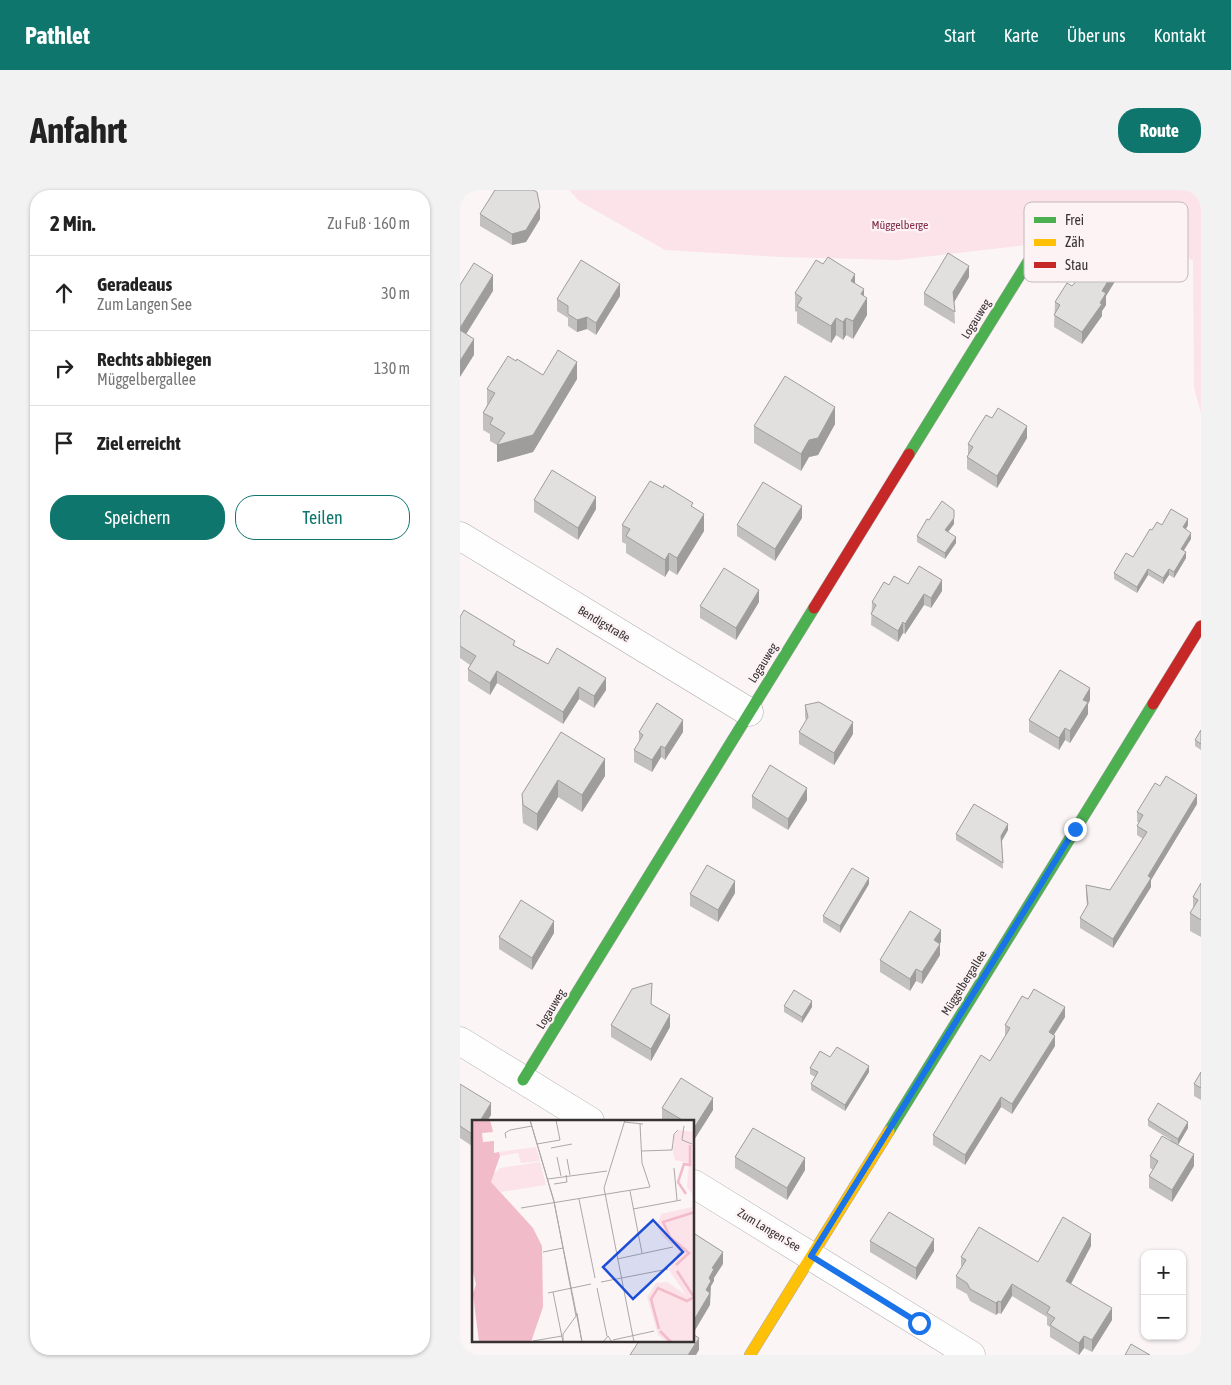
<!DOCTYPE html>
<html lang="de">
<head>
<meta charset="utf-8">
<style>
	:root { --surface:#fff; --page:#f2f2f2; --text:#222; --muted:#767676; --line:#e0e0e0; --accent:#0f766e }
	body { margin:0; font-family:"Asap Condensed",sans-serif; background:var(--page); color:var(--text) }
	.controls { position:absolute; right:15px; bottom:15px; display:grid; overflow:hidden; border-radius:10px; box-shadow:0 1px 4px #0004 }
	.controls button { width:45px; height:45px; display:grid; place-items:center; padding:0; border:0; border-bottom:1px solid var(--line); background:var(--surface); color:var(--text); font:25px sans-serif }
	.stop { position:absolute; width:15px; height:15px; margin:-11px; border:4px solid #1a73e8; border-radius:50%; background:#fff }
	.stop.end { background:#1a73e8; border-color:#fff; box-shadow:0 1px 5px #0008 }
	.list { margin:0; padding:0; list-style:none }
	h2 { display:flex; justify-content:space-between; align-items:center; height:65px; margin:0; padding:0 20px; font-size:21px }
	h2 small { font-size:16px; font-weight:400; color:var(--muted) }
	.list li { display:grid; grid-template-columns:32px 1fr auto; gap:15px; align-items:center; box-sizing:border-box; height:75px; padding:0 20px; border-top:1px solid var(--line) }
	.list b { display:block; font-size:19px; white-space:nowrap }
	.list p { margin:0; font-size:16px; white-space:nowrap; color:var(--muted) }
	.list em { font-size:16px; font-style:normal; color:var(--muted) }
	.actions { display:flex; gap:10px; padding:15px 20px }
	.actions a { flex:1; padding:11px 0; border:1px solid var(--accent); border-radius:20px; text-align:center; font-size:18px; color:var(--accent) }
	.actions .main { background:var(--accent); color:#fff }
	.icon { flex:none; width:28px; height:28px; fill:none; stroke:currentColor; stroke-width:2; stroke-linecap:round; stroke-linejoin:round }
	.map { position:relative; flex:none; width:741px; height:1165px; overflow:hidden; border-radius:20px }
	header { display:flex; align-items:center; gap:30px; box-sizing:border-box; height:70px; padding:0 25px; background:var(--accent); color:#fff }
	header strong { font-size:24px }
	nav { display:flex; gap:28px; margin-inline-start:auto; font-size:18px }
	.intro { display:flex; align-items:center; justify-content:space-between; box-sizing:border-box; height:120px; padding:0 30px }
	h1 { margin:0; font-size:35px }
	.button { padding:12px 22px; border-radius:20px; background:var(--accent); color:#fff; font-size:18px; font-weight:700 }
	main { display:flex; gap:30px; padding:0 30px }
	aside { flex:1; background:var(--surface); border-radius:20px; box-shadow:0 1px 4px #0004 }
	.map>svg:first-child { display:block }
	.green { fill:#fbe3e9 }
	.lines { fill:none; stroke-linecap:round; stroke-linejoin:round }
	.street-casing { stroke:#ada9aa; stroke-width:29 }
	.fast-casing { stroke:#ada9aa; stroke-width:12 }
	.slow-casing { stroke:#ada9aa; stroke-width:12 }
	.jam-casing { stroke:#ada9aa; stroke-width:12 }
	.street { stroke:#fefefe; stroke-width:28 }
	.fast { stroke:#4caf50; stroke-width:11 }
	.slow { stroke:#ffc107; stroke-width:11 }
	.jam { stroke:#c62828; stroke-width:11 }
	.wall { fill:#c2c1c0 }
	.shaded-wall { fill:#9e9d9c }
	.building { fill:#e1e0df; stroke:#9e9d9c }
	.route { stroke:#1a73e8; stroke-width:6 }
	.labels { text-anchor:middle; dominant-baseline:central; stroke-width:4.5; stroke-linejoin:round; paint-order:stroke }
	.park-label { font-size:12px; fill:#802948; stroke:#fdf3f5 }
	.street-label { font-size:12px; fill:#363233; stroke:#fdf3f5 }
	.inset-river { fill:none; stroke:#f2bbc9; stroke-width:2.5 }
	.inset-road { fill:none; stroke:#aca7a8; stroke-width:1 }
	.view { fill:#1d4ed8; fill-opacity:0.15; stroke:#1d4ed8; stroke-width:2.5 }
	.inset-edge { fill:none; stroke:#363233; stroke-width:2.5 }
	.key { fill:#fdf3f5; stroke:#c1b9bb; stroke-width:1 }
	.key-label { font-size:14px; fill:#363233 }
</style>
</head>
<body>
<header>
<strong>Pathlet</strong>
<nav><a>Start</a><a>Karte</a><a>Über uns</a><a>Kontakt</a></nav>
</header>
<div class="intro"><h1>Anfahrt</h1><a class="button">Route</a></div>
<main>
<aside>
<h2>2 Min.<small>Zu Fuß · 160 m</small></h2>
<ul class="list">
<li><svg class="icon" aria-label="ahead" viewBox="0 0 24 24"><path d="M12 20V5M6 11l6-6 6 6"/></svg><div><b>Geradeaus</b><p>Zum Langen See</p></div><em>30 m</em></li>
<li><svg class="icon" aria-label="right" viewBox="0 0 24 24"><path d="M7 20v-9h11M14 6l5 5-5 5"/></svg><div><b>Rechts abbiegen</b><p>Müggelbergallee</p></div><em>130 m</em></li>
<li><svg class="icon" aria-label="arrive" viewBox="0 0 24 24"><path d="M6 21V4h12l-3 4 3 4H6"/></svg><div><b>Ziel erreicht</b></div></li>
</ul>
<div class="actions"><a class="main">Speichern</a><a>Teilen</a></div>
</aside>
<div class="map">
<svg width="741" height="1165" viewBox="0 0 741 1165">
	<rect width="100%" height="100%" fill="#fbf5f6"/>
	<path class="green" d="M109 0H741V224L734 197 733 71 688 41 438 70 320 67 205 60 119 11Z"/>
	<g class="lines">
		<g class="street-casing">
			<path id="street" d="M0 346 289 522
				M0 851 130 931
				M234 994 511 1165"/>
		</g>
		<g class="fast-casing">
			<path id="fast" d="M449 264 568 72
				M63 890 354 418
				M429 941 693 514"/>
		</g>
		<g class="slow-casing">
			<path id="slow" d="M290 1165 429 941"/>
		</g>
		<g class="jam-casing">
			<path id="jam" d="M354 418 449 264
				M693 514 741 436"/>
		</g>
		<use href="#street" class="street"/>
		<use href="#fast" class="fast"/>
		<use href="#slow" class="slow"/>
		<use href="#jam" class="jam"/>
	</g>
	<path class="wall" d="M20 24 80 29 66 52 52 55 20 36Z
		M671 65 646 106V115L642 121V126L622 154 594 137 595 112 612 96Z
		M509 87 494 112 495 134 464 115V103Z
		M395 93 404 106 407 125 393 149 386 145 383 150 376 145 371 153 337 133V122L335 121V103Z
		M160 106 136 145 127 139 117 142 108 136V128L97 121V109Z
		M56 171 83 185 117 189 73 262 37 272V255L30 251V244L23 240V223L27 215V199Z
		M375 234 358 265 349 267 341 281 294 253V236Z
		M567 248 537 298 507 279V267L508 265V254Z
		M74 310 136 319 118 350 74 322Z
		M233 317 244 341 217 385 209 380 205 387 166 363V354L162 352V335Z
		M342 328 315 371 277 346V335Z
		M469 330 494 334 488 342 496 353 485 369 457 352V346Z
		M702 335H728L726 339 731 349 723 360 726 368 714 388 709 385 703 394 688 385 677 403 654 389V383L673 367 692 340Z
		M448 394 482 401 471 418 464 415 445 444 443 443 438 452 411 435 412 412 429 395Z
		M299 412 276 450 240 428V416Z
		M0 427 55 456 88 474 146 500 134 518 119 509 103 534 37 493 30 505 8 491V479L10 475 0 468Z
		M630 510 628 514V524L610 553 605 550 599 560 569 542V530Z
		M345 515 393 544 374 575 339 554V542L346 531 345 527Z
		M741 540V560L735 556V550Z
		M179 542H223L205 570 201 567 192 582 174 572V560L179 552Z
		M145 569V586L122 622 98 607 77 641 63 633 62 621V604Z
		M700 596 737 614 691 690V697L653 758 620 738V728L627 716 626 705V695L650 700 683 649 677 645V636L679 632H677V622Z
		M292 606 347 610 328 640 292 618Z
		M548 640 542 651 543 679 496 650V644Z
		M741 693V747L730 741V723L733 719V707Z
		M409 694 380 743 363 732V726Z
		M275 703 258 732 230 716V704Z
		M94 743 72 780 39 759V747Z
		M481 752 480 753V765L462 794 456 791 450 801 420 782V770Z
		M568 809 605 827 594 845 595 856 552 924 541 917 505 975 473 955V945L530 871 546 845H545V835Z
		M192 814 210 837 191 871 151 847V835Z
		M324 816 352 817 342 833 324 822Z
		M370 867 409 882 385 921 351 900V894L355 887 350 884V878Z
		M741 882V910L734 906V894Z
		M0 894 31 925 27 931H14L12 956 0 948Z
		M202 918 253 920 234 950V931H204L202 930Z
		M688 930 728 938 718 955 734 976 712 1012 689 998V986L693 980 690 978V966L711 950 688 936Z
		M275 967 345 980 327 1010 275 978Z
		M410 1051 474 1061 456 1090 410 1062Z
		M631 1056 611 1094 652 1130 632 1162 624 1158 619 1165 590 1147V1137L587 1135V1127L552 1106 541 1124 538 1123 536 1125 510 1111 507 1104 496 1098V1086L501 1078V1067L578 1072Z"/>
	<path class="shaded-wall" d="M80 17V29L66 52 52 55V44Z
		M671 53V65L646 106V115L642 121V126L622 154V142L642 101Z
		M509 76V87L493 114V102Z
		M395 84V101L391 91Z
		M33 85V101L0 154V138Z
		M160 94V106L136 145V133Z
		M404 99V113L407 108V125L393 149V131L401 104Z
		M127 127V139L117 142V130Z
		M376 128V145L371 153V136Z
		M386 128V145L383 150V132Z
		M14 149V165L0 187V171Z
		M117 172V189L73 262 37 272V255Z
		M375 217V234L358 265 349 267 341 281V264L349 250Z
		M567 236V248L537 298V286Z
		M136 307V319L118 350V338Z
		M342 316V328L315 371V359Z
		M244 324V341L217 385V368Z
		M494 328V334L485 346V340Z
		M728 329V335L723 344V337Z
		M731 343V349L721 365V359Z
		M496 347V353L485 369V363Z
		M726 362V368L714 388V382Z
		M209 363V380L205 387V370Z
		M688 379V385L677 403V397Z
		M709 379V385L703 394V388Z
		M482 390V401L471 418V408Z
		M299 400V412L276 450V438Z
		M464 404V415L445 444V434Z
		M443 432V443L438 452V441Z
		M37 481V493L30 505V493Z
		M146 488V500L134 518V506Z
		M119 497V509L103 534V522Z
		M630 498V510L628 514V524L610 553V541L623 510Z
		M223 530V542L205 570V558Z
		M393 532V544L374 575V563Z
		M605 538V550L599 560V548Z
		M201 556V567L192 582V570Z
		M145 569V586L122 622V605Z
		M98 590V607L77 641V624Z
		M347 598V610L328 640V629Z
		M737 605V614L691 690V697L653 758V749L688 686Z
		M548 634V640L541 652V646Z
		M409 688V694L380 743V736Z
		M275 691V703L258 732V720Z
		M94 731V743L72 780V768Z
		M481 740V752L474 762V750Z
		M480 754V765L462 794V782Z
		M456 779V791L450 801V789Z
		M352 811V817L342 833V827Z
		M605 817V827L589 852V842Z
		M210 825V837L191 871V859Z
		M595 846V856L552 924V914Z
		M409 876V882L385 921V915Z
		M541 907V917L505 975V965Z
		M253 908V920L234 950V938Z
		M31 913V925L27 931H20Z
		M728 932V938L718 955V949Z
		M14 941V953L12 956V944Z
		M734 964V976L712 1012V1000Z
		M345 968V980L327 1010V998Z
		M631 1044V1056L606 1103V1091Z
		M474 1049V1061L456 1090V1078Z
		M263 1062V1074L254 1088V1091L251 1096 250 1115 234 1142V1130L246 1100 249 1088 252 1078Z
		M552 1094V1106L541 1124V1112Z
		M538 1111V1123L536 1125V1113Z
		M652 1118V1130L632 1162V1150Z
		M624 1146V1158L619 1165V1153Z
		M239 1148V1160L236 1165H228Z"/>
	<path class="building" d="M35 0H73L77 2 80 17 66 40 52 44 20 24Z
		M649 39 671 53 642 101 646 103 640 113 642 114 622 142 594 125 600 115 595 112 607 93 612 96 619 88Z
		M488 63 509 76 493 102 495 122 464 103Z
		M368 67 395 84 391 91 404 99 401 104 407 108 393 131 386 128 383 132 376 128 371 136 337 116 342 108 335 103 356 70 363 74Z
		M121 70 160 94 136 133 127 127 117 130 108 124V116L97 109Z
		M14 73 33 85 0 138V95Z
		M0 140 14 149 0 171Z
		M98 160 117 172 73 245 37 255 45 243 30 234 33 228 23 223 35 203 27 199 48 166 56 171 57 169 83 185Z
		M325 186 375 217 358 248 349 250 341 264 294 236Z
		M538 218 567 236 537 286 507 267 513 257 508 254 517 239 526 225 532 228Z
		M92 280 136 307 118 338 74 310Z
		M190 291 203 298 204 295 233 313 231 316 244 324 217 368 209 363 205 370 166 346 170 339 162 335Z
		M303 292 342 316 315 359 277 335Z
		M482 311 494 320V328L485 340 496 347 485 363 457 346 467 329 469 330Z
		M711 319 728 329 723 337 731 343 721 359 726 362 714 382 709 379 703 388 688 379 677 397 654 383 666 363 673 367 690 339 692 340 697 332 702 335Z
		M459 376 482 390 471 408 464 404 445 434 443 432 438 441 411 424 416 415 412 412 424 392 429 395 434 386 448 394Z
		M264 378 299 400 276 438 240 416Z
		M4 420 55 451 53 455 88 474 97 458 146 488 134 506 119 497 103 522 37 481 30 493 8 479 16 466 0 456V427Z
		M600 480 630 498 623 510 628 512 610 541 605 538 599 548 569 530Z
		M359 512 393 532 374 563 339 542 348 527 345 515Z
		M197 513 223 530 205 558 201 556 192 570 174 560 183 545 179 542Z
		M741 540V554L735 550Z
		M101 542 145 569 122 605 98 590 77 624 63 615 62 604Z
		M310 575 347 598 328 629 292 606Z
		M706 586 737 605 688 686 691 688 653 749 620 728 628 714 626 695 650 700 687 642 677 636 683 625 677 622 695 593 700 596Z
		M514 614 548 634 541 646 543 673 496 644Z
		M247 675 275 691 258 720 230 704Z
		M392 678 409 688 380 736 363 726Z
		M741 693V730L730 723 738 710 733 707Z
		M61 710 94 731 72 768 39 747Z
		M450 721 481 740 474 750 480 754 462 782 456 779 450 789 420 770Z
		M192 793 191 814 210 825 191 859 151 835 172 799Z
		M574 799 605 817 589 842 595 846 552 914 541 907 505 965 473 945 521 865 530 871 550 838 545 835 562 806 568 809Z
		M334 800 352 811 342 827 324 816Z
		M377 857 409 876 385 915 351 894 358 882 350 878 360 861 370 867Z
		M741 882V898L734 894Z
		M221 888 253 908 234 938V931H224L202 918Z
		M0 894 31 913 20 931H14V941L12 944 0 936Z
		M698 913 728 932 718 949 688 930Z
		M293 938 345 968 327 998 275 967Z
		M702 946 734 964 712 1000 689 986 698 971 690 966Z
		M429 1022 474 1049 456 1078 410 1051Z
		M603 1027 631 1044 606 1091 652 1118 632 1150 624 1146 619 1153 590 1135 595 1128 587 1123 590 1117 552 1094 541 1112 538 1111 536 1113 510 1099 507 1093 496 1086 506 1070 501 1067 519 1037 578 1072Z
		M235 1044 263 1062 252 1078 254 1079 249 1088 251 1091 246 1100 250 1103 234 1130V1046Z
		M234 1145 239 1148 228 1165H170L179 1151H234Z
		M671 1154 690 1165H665Z"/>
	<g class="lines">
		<path class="route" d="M459 1133 351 1066 615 639"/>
	</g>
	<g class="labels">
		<g class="park-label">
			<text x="440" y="35">Müggelberge</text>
		</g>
		<g class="street-label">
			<text transform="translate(516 129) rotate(-58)">Logauweg</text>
			<text transform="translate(144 434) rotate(31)">Bendigstraße</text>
			<text transform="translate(303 473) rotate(-58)">Logauweg</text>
			<text transform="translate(504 793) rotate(-58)">Müggelbergallee</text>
			<text transform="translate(91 819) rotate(-59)">Logauweg</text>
			<text transform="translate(309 1040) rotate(31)">Zum Langen See</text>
		</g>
	</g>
	<g transform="translate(12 930)">
		<rect width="222" height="222" fill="#fbf5f6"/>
		<path d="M207 10 222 12V222H195L186 215 175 177 184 163 195 162 214 175 197 150 207 131 191 117 185 106 189 94 220 87V74L215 67 217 43 203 40 201 33 202 15ZM64 27 68 41 49 43 46 33 28 36 27 32ZM68 42 74 65 29 72 19 62V56L28 48Z" fill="#fbe3e9"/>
		<path d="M0 0H18L21 12 10 13 11 22 22 21V33L27 32 28 36 19 62 61 108 70 126 71 187 59 222H7L1 174 4 164 0 148Z" fill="#f2bbc9"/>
		<path class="inset-river" d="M214 74 206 62 212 44 218 45V25M204 145 217 133 198 117 191 102 223 92M12 195 63 172M187 209 179 179 186 168 215 181 222 177 205 151M188 211 199 222"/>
		<path class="inset-road" d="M58 0 82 82 110 222M58 0 82 81 104 196 91 214V222M153 0 132 68 162 222M152 2 171 4M212 6 210 20 220 24M34 18 33 13 38 10 60 6M65 24 88 20 84 0M79 28 100 24M169 31 200 30 202 14 206 10M85 37 89 56M95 39 98 55M202 48 205 80M76 59 135 51M82 64 95 62 94 55M158 71 170 133M107 79 123 158M49 88 178 67 170 43 168 4M161 89 209 80M71 132 91 128M145 139 201 127M129 162 196 149M125 168 135 216M81 172 91 222M76 173 119 164M105 193 110 222M141 220 182 211M61 221 90 216M131 222 136 216 140 222"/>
		<path class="view" d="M181 100 211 132 161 179 131 147Z"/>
		<rect width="222" height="222" class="inset-edge"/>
	</g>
	<rect x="564" y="12" width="164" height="80" rx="8" class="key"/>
	<rect x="574" y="27" width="22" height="6" fill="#4caf50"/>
	<rect x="574" y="49" width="22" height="7" fill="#ffc107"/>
	<rect x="574" y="72" width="22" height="6" fill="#c62828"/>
	<g class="key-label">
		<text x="605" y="35">Frei</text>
		<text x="605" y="57">Zäh</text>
		<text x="605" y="80">Stau</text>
	</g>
</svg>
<div class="controls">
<button>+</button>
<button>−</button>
</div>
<div class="stop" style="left:459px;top:1133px"></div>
<div class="stop end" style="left:615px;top:639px"></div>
</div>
</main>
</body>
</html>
